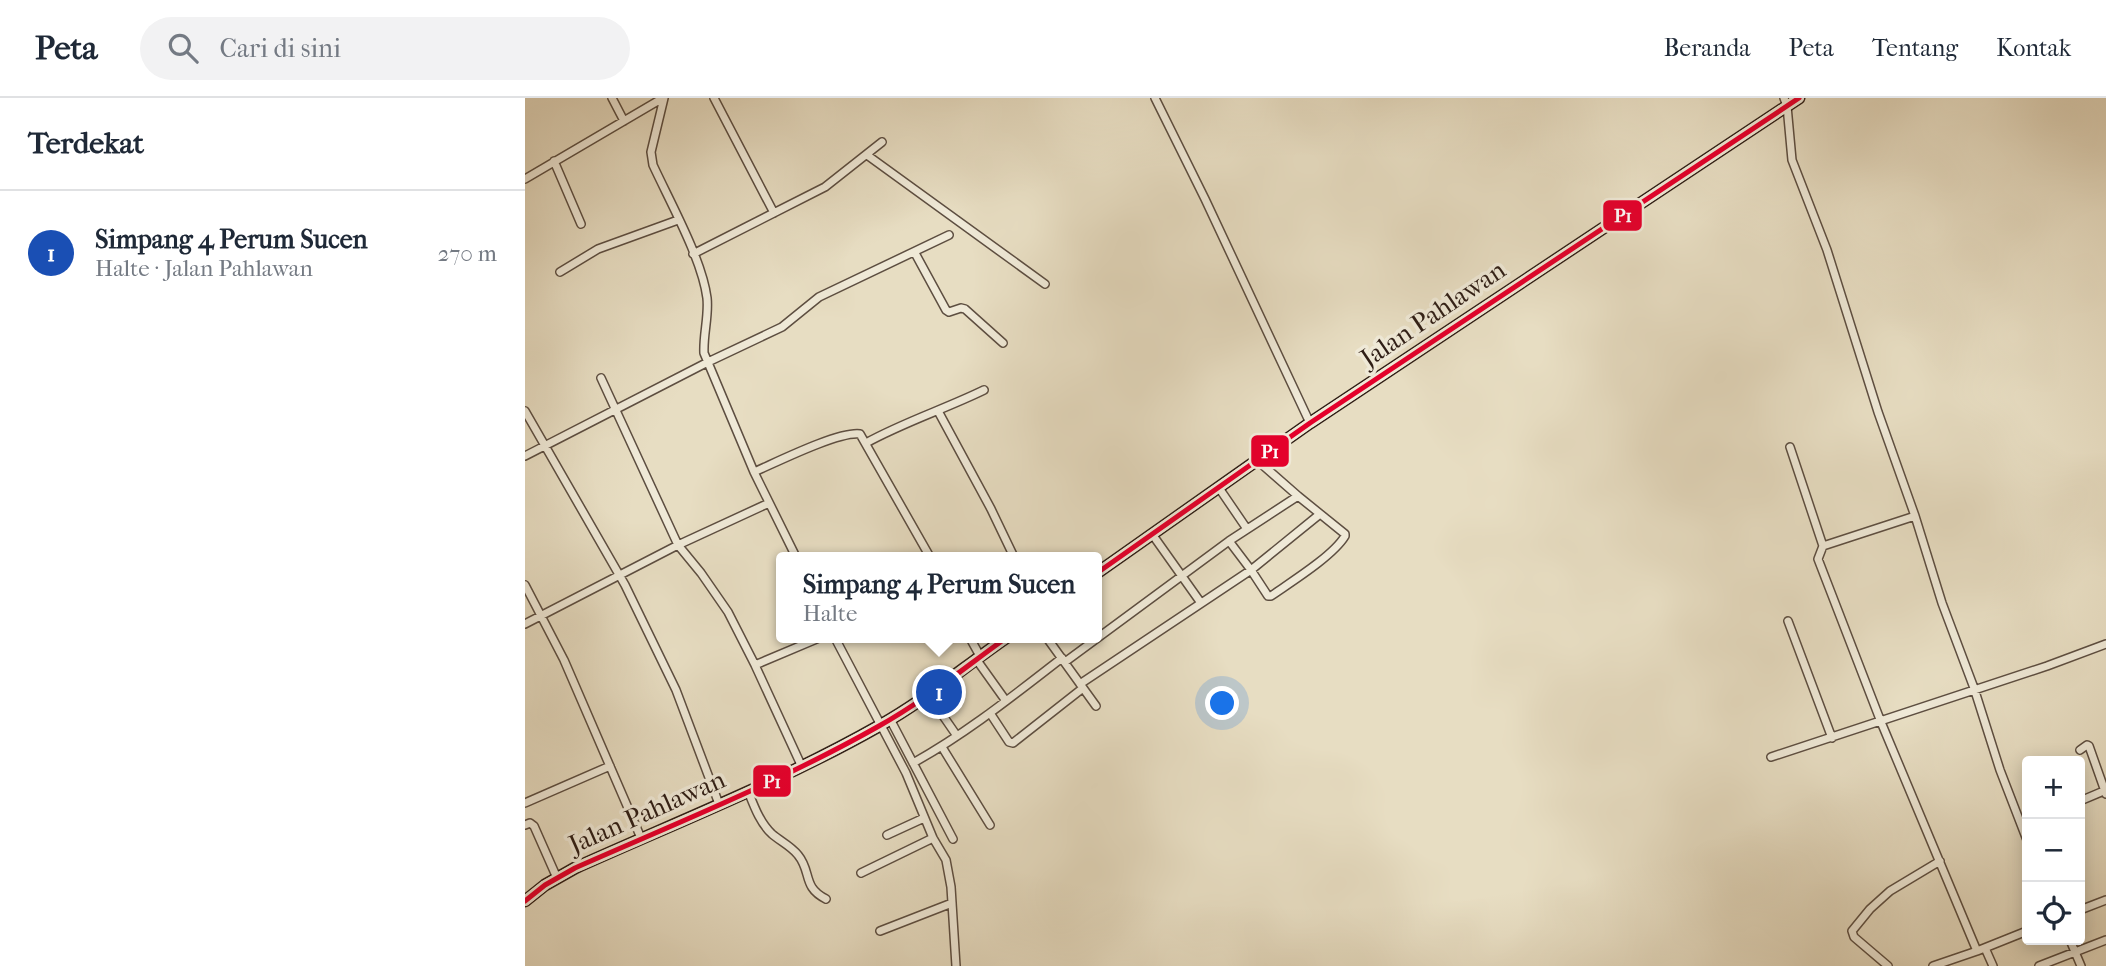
<!DOCTYPE html>
<html lang="id">
<head>
<meta charset="utf-8">
<style>
	:root { --surface:#fff; --page:#f2f2f3; --text:#1f2937; --muted:#747a83; --line:#e0e1e3; --accent:#8f2418 }
	body { margin:0; font-family:"IM FELL French Canon",serif; background:var(--page); color:var(--text) }
	.controls { position:absolute; right:21px; bottom:21px; display:grid; overflow:hidden; border-radius:7px; box-shadow:0 4px 18px #0003 }
	.controls button { width:63px; height:63px; display:grid; place-items:center; padding:0; border:0; border-bottom:2px solid var(--line); background:var(--surface); color:var(--text); font:35px sans-serif }
	.you { position:absolute; left:698px; top:606px; width:24px; height:24px; margin:-18px; border:5px solid #fff; border-radius:50%; background:#1a73e8; box-shadow:0 0 0 10px #1a73e833 }
	.badge { display:grid; place-items:center; width:46px; height:46px; border-radius:50%; background:var(--accent); color:#fff; font-size:23px; font-weight:700 }
	.pin { position:absolute; translate:-50% -50%; border:4px solid #fff; box-shadow:0 2px 7px #0006 }
	.popup { position:absolute; left:251px; top:454px; width:326px; height:91px; box-sizing:border-box; display:grid; place-content:center; border-radius:7px; background:var(--surface); filter:drop-shadow(0 2px 5px #0005); font-size:23px; white-space:nowrap; color:var(--muted) }
	.popup b { font-size:26px; color:var(--text) }
	.popup::after { content:''; position:absolute; left:50%; top:100%; margin-left:-14px; border:14px solid transparent; border-top-color:var(--surface) }
	.list { margin:0; padding:0; list-style:none }
	h2 { display:flex; justify-content:space-between; align-items:center; height:91px; margin:0; padding:0 28px; font-size:30px }
	h2 small { font-size:23px; font-weight:400; color:var(--muted) }
	.list li { display:grid; grid-template-columns:46px 1fr auto; gap:21px; align-items:center; box-sizing:border-box; height:126px; padding:0 28px; border-top:2px solid var(--line) }
	.list b { display:block; font-size:26px; white-space:nowrap }
	.list p { margin:0; font-size:23px; white-space:nowrap; color:var(--muted) }
	.list em { font-size:23px; font-style:normal; color:var(--muted) }
	.icon { flex:none; width:38px; height:38px; fill:none; stroke:currentColor; stroke-width:2; stroke-linecap:round; stroke-linejoin:round }
	.map { position:relative; flex:none; width:1581px; height:868px; overflow:hidden }
	header { display:flex; align-items:center; gap:42px; box-sizing:border-box; height:98px; padding:0 35px; background:var(--surface); border-bottom:2px solid var(--line) }
	header strong { font-size:33px }
	nav { display:flex; gap:38px; margin-inline-start:auto; font-size:24px }
	.search { width:490px; height:63px; background:var(--page); display:flex; align-items:center; gap:18px; box-sizing:border-box; padding:0 24px; border-radius:38px; color:var(--muted); font-size:26px }
	main { display:flex }
	aside { flex:1; background:var(--surface) }
	.map>svg:first-child { display:block }
	.lines { fill:none; stroke-linecap:round; stroke-linejoin:round }
	.street-casing { stroke:#5d4e41; stroke-width:10 }
	.primary-casing { stroke:#2f1e16; stroke-width:13 }
	.street { stroke:#efe9d7; stroke-width:7 }
	.primary { stroke:#e7ddc2; stroke-width:10 }
	.bus-1-casing { stroke:#efe9d7; stroke-width:10 }
	.bus-1 { stroke:#e4002b; stroke-width:5 }
	.labels { text-anchor:middle; dominant-baseline:central; stroke-width:7; stroke-linejoin:round; paint-order:stroke }
	.street-label { font-size:26px; fill:#2f1e16; stroke:#efe9d7 }
	.line-badge { stroke:#efe9d7; stroke-width:2.5 }
	.badge-label { font-size:19px; text-anchor:middle; font-weight:bold; fill:#fff }
</style>
</head>
<body>
<header>
<strong>Peta</strong>
<div class="search"><svg class="icon" aria-label="search" viewBox="0 0 24 24"><circle cx="10" cy="10" r="6"/><path d="M15 15l6 6"/></svg>Cari di sini</div>
<nav><a>Beranda</a><a>Peta</a><a>Tentang</a><a>Kontak</a></nav>
</header>
<main>
<aside>
<h2>Terdekat<small></small></h2>
<ul class="list">
<li><span class="badge" style="background:#1a4fb4">1</span><div><b>Simpang 4 Perum Sucen</b><p>Halte · Jalan Pahlawan</p></div><em>270 m</em></li>
</ul>
</aside>
<div class="map">
<svg width="1581" height="868" viewBox="0 0 1581 868">
	<rect width="100%" height="100%" fill="#e7ddc2"/>
	<filter id="stains"><feTurbulence type="fractalNoise" baseFrequency=".00286" numOctaves="4"/><feColorMatrix values="0 0 0 0 .2 0 0 0 0 .09 0 0 0 0 .02 0 0 0 .5 -.17"/></filter>
	<radialGradient id="worn" r=".72"><stop offset=".6" stop-color="#630" stop-opacity="0"/><stop offset="1" stop-color="#630" stop-opacity=".3"/></radialGradient>
	<g class="lines">
		<g class="street-casing">
			<path id="street" d="M87 0 99 23
				M139 0 126 54 128 67C145 104 177 161 182 200 184 218 178 237 179 255L229 374 271 459
				M189 0 249 115
				M630 0 680 101 785 325
				M1259 0 1262 8 1267 62 1302 152 1353 314 1390 418 1417 505 1449 590 1475 672 1502 742
				M342 57 520 186
				M29 63 56 126
				M0 81 138 0
				M390 155 421 212 424 214 436 210 440 211 478 245
				M168 156 300 89 357 44
				M35 174 73 151 153 122
				M76 280 153 447 176 475 203 514 230 567 277 669
				M0 313 100 487 151 592 194 706
				M413 313 466 411 489 459
				M341 345C379 324 420 311 459 292
				M1265 349 1298 448
				M0 358 183 264 257 229 294 199 424 137
				M229 374C252 364 314 333 335 336L405 459
				M694 390 722 431
				M1390 418 1298 448 1293 461 1356 624 1452 853
				M627 436 676 505
				M704 443 726 472 743 498H746C766 484 808 458 820 438V436L773 398
				M0 487 39 562 116 740
				M1263 523 1307 640
				M0 526 153 447 244 405
				M310 540 381 675 408 740 421 762 426 789 431 868
				M445 540 455 558
				M522 540 571 608
				M451 561 481 603
				M540 564 704 443 773 398 733 363
				M230 567 294 540
				M555 586 726 472 795 416
				M403 596 432 638
				M465 615 484 644 488 645 558 590
				M365 621 428 741
				M417 649 465 727
				M1555 652 1562 647 1564 648 1581 696
				M1246 659 1522 568 1581 546
				M388 665C442 635 489 597 537 560
				M223 693C229 708 235 725 247 736 255 743 266 748 273 757 287 774 277 789 301 801
				M1555 703 1581 692
				M0 705 85 668
				M0 727 5 725 9 728 32 780
				M362 737 399 720
				M336 775 408 740
				M1555 812 1581 802
				M355 833 427 805
				M1545 842 1556 868
				M1460 850 1468 868
				M1363 868 1329 839 1327 833 1345 811 1365 793 1415 763
				M1408 868 1452 853 1502 833
				M1514 868 1581 842"/>
		</g>
		<g class="primary-casing">
			<path id="primary" d="M572 475 785 325 1274 0
				M0 803 20 787 50 770C152 724 257 683 354 628 399 603 439 569 481 540"/>
		</g>
		<use href="#street" class="street"/>
		<use href="#primary" class="primary"/>
		<g class="bus-1-casing">
			<path id="bus-1" d="M572 475 785 325 1274 0
				M0 803 20 787 50 770C152 725 257 683 354 628 399 603 439 570 481 540"/>
		</g>
		<use href="#bus-1" class="bus-1"/>
	</g>
	<g class="labels">
		<g class="street-label">
			<text transform="translate(908 216) rotate(-34)">Jalan Pahlawan</text>
			<text transform="translate(122 714) rotate(-24)">Jalan Pahlawan</text>
		</g>
	</g>
	<g class="line-badge">
		<rect x="1077" y="101" width="41" height="33" rx="7" fill="#e4002b"/>
		<rect x="725" y="336" width="40" height="34" rx="7" fill="#e4002b"/>
		<rect x="227" y="666" width="40" height="34" rx="7" fill="#e4002b"/>
	</g>
	<g class="badge-label">
		<text x="1098" y="124">P1</text>
		<text x="745" y="360">P1</text>
		<text x="247" y="690">P1</text>
	</g>
	<rect width="100%" height="100%" filter="url(#stains)"/>
	<rect width="100%" height="100%" fill="url(#worn)"/>
</svg>
<div class="controls">
<button>+</button>
<button>−</button>
<button><svg class="icon" aria-label="locate" viewBox="0 0 24 24"><circle cx="12" cy="12" r="6"/><path d="M12 2v4M12 18v4M2 12h4M18 12h4"/></svg></button>
</div>
<div class="you"></div>
<div class="pin badge" style="left:414px;top:594px;background:#1a4fb4">1</div>
<div class="popup"><b>Simpang 4 Perum Sucen</b>Halte</div>
</div>
</main>
</body>
</html>
